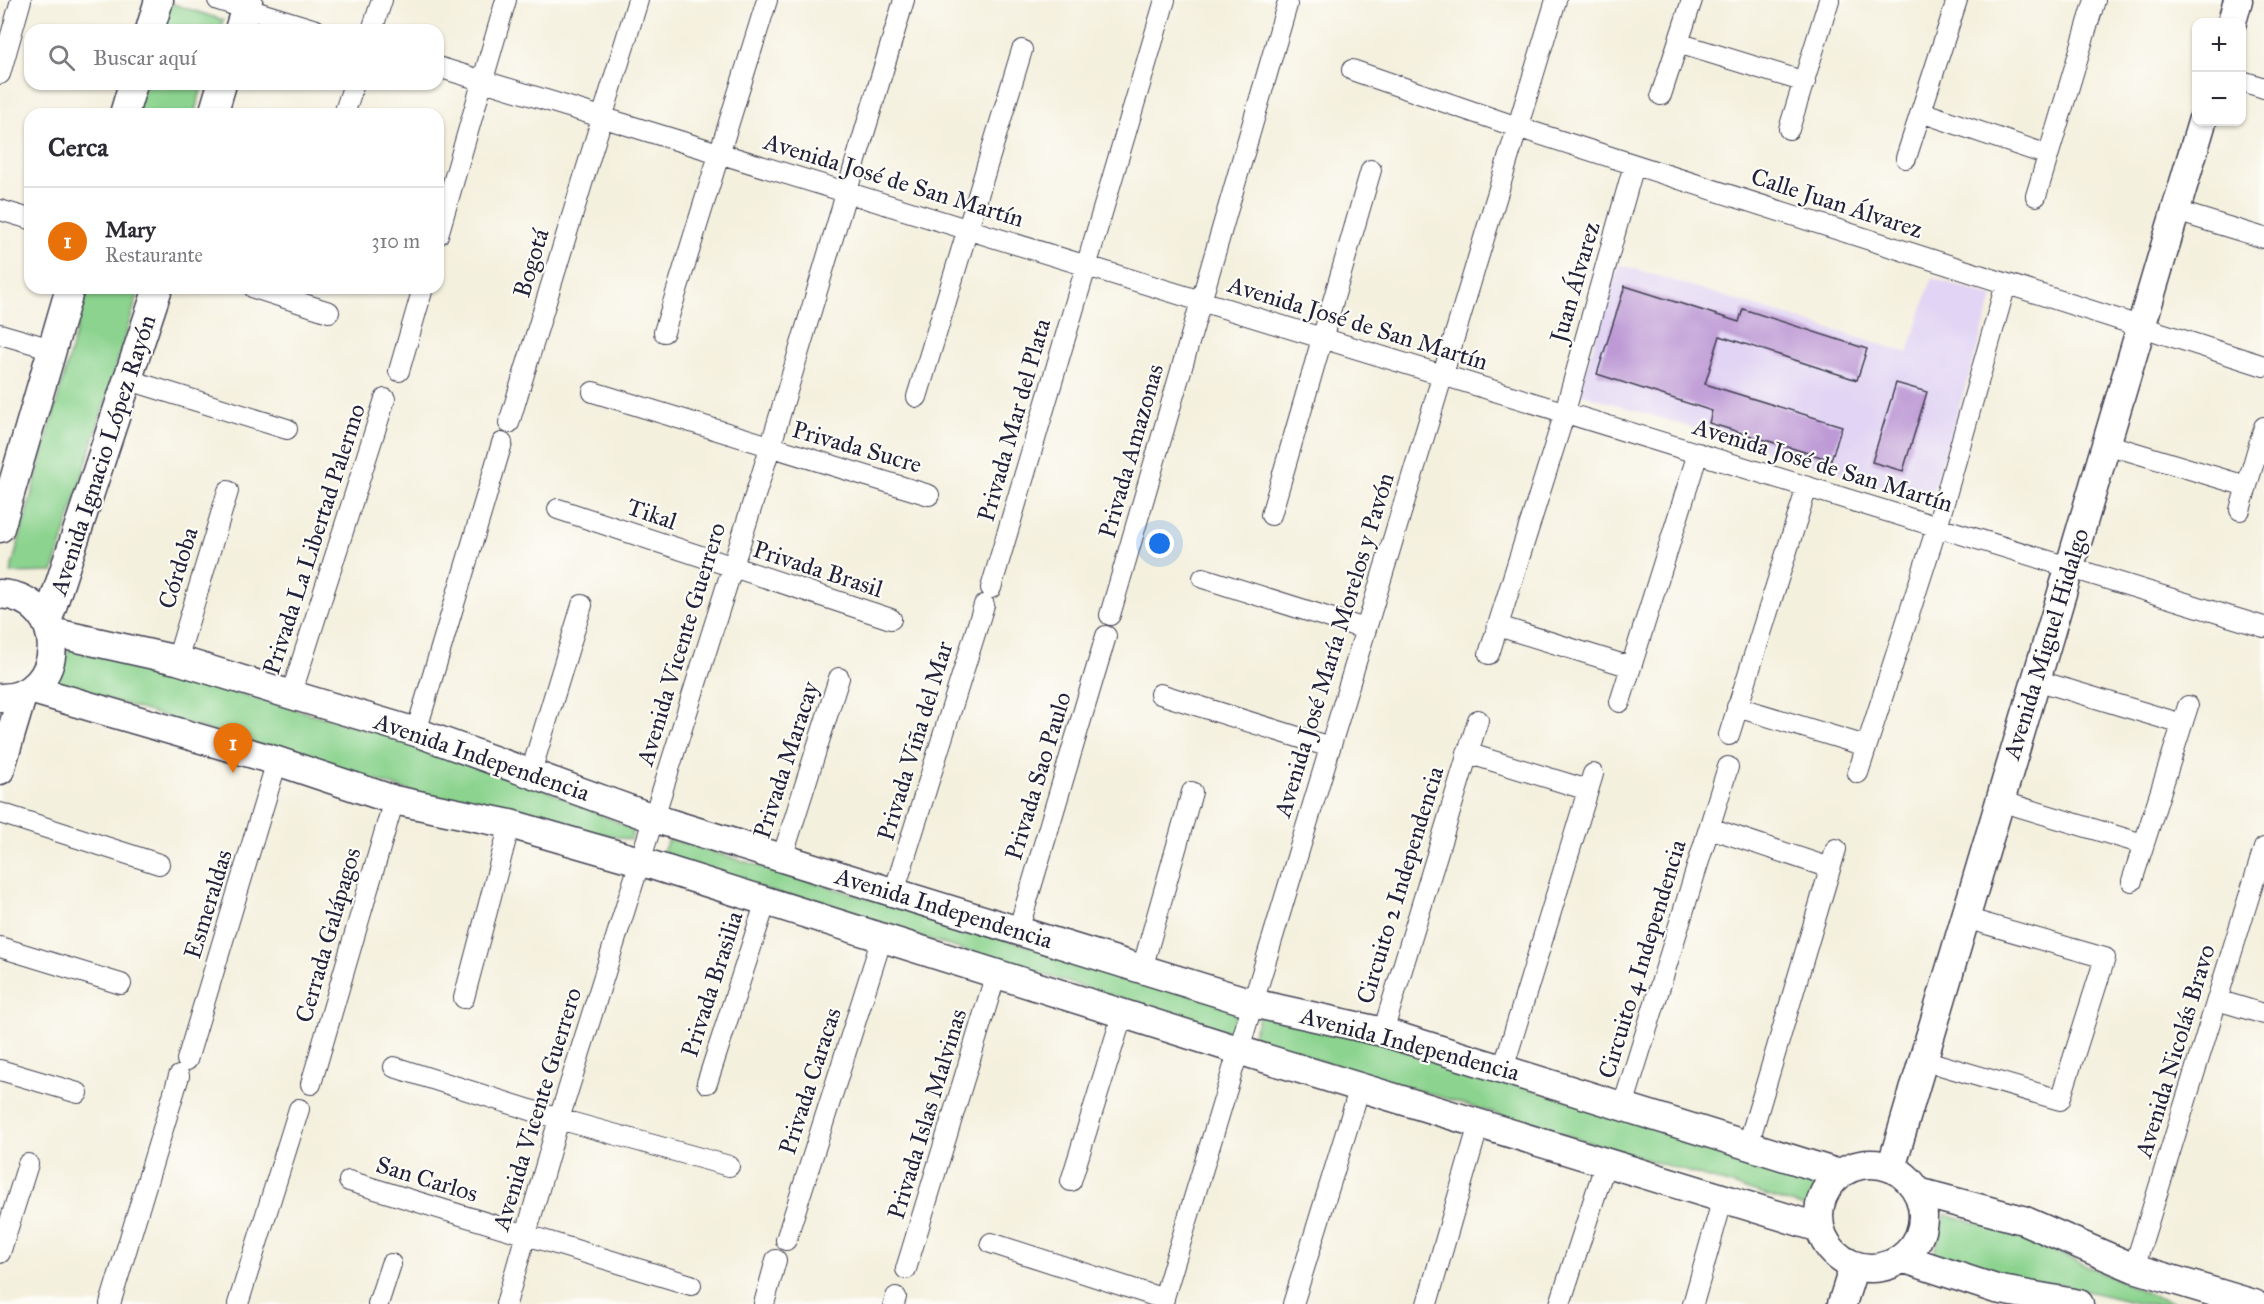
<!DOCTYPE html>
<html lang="es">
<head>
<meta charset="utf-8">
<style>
	:root { --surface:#fff; --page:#f7f7f7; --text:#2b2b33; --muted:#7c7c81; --line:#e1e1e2; --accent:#1f6fb2 }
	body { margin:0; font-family:"IM FELL Great Primer",serif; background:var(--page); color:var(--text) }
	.controls { position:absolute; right:18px; top:18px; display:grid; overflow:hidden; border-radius:12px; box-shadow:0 2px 4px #0004 }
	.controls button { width:54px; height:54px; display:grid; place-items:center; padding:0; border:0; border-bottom:2px solid var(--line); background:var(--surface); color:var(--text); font:30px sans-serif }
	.you { position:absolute; left:1160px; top:544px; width:21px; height:21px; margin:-15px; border:4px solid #fff; border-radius:50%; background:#1a73e8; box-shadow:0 0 0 9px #1a73e833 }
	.badge { display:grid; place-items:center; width:39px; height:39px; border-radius:50%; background:var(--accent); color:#fff; font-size:20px; font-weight:700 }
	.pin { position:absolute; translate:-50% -50px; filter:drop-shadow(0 2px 3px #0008) }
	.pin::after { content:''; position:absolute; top:32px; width:21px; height:18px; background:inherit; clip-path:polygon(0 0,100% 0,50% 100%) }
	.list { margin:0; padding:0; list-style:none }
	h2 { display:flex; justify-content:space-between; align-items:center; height:78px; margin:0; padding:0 24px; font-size:26px }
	h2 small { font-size:20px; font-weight:400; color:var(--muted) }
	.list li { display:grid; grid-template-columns:39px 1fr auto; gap:18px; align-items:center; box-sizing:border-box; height:108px; padding:0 24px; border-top:2px solid var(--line) }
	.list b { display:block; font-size:22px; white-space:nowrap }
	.list p { margin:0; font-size:20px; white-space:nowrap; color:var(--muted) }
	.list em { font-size:20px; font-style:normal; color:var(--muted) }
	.icon { flex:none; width:33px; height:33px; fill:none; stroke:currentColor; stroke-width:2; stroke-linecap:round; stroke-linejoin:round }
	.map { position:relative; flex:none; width:2264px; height:1304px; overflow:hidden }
	.search { position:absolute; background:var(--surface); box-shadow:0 2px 4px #0004; left:24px; top:24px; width:420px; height:66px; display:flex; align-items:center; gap:15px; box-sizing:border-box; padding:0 21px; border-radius:18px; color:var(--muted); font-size:22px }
	.panel { position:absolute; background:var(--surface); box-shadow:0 2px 4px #0004; left:24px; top:108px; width:420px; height:186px; border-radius:18px }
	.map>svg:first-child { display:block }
	.built { fill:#e1d4f4 }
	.green { fill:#8bd38e; stroke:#567a64; stroke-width:1.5 }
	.building { fill:#bd99d5 }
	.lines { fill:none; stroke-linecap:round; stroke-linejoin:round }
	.street-casing { stroke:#424153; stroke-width:22 }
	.secondary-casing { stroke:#424153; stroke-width:31 }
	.street { stroke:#fff; stroke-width:20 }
	.secondary { stroke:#fff; stroke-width:28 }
	.labels { text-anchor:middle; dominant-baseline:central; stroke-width:4.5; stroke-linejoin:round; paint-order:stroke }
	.street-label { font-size:24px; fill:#22223b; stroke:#fdfcf7 }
</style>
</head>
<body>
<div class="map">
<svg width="2264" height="1304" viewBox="0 0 2264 1304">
	<rect width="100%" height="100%" fill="#fdfcf7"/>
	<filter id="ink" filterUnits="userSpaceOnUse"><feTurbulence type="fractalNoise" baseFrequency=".0167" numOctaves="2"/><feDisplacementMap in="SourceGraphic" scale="12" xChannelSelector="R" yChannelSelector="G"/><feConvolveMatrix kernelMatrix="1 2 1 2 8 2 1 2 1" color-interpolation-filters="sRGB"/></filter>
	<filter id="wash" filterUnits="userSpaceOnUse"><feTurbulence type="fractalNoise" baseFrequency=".008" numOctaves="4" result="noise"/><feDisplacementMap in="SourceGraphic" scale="24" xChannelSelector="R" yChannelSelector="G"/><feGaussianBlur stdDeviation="1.35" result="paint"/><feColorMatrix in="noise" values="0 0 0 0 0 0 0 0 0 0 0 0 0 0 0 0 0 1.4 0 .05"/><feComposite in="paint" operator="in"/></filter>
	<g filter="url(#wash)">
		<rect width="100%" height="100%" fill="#f4f0de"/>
		<path class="built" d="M1619 264 1908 353 1932 278 1993 297 1930 501 1579 393Z"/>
		<path class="green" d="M167 2 223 20 220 30H159Z
			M144 84H203L194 114H136Z
			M88 288H140L53 572 10 573Z
			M70 646 408 741 528 782 633 829 631 840 420 794 54 683Z
			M669 839 1239 1009 1230 1032 660 857Z
			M1260 1015 1378 1042 1818 1177 1808 1208 1251 1040Z
			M1946 1214 2018 1235 2156 1297 2180 1304H2140L2058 1284 2006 1279 1934 1254Z"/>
		<g id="blocks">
			<path class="building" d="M1625 286 1739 322 1743 309 1867 349 1857 380 1720 336 1705 384 1842 426 1831 460 1709 423 1712 411 1597 374Z
				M1896 383 1927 392 1903 471 1872 462Z"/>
		</g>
	</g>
	<g filter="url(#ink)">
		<use href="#blocks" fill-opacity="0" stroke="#424153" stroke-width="1.5"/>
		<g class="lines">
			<g class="street-casing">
				<path id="street" d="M218 0 316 30
					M372 30 382 0
					M1678 43 1805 82
					M438 67 2264 627
					M1352 70 1517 127 2264 366
					M0 74 21 0
					M2242 81 2264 88
					M1661 95 1692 0
					M1921 112 2048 155
					M344 114 354 84
					M1789 129 1829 0
					M1906 158 1957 0
					M2036 196 2095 0
					M0 210 30 219
					M2176 211 2264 238
					M438 235 506 0
					M254 288 329 312
					M664 332 767 0
					M0 334 52 349
					M399 371 423 288
					M129 380 287 429
					M593 392 929 495
					M917 397 1022 50
					M509 423 638 0
					M2106 444 2246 486
					M558 509 891 619
					M2240 510 2264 427
					M1271 515 1371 170
					M1203 578 1365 629
					M991 588 1165 0
					M1110 615 1287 5
					M1498 626 1631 667
					M1489 654 1562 422 1634 165
					M177 660 228 491
					M2036 680 2182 724
					M1160 694 1330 747
					M291 695 385 399
					M1620 702 1698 453
					M1737 707 1866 746
					M416 732 502 443
					M1729 735 1807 487
					M1467 753 1588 790
					M531 772 582 605
					M1858 773 1937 527 2006 284
					M2000 801 2143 844
					M0 813 159 864
					M1710 828 1830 868
					M782 858 839 678
					M2132 881 2188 706
					M894 892 984 605
					M1018 931 1106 636
					M0 947 121 984
					M1142 969 1192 792
					M464 998 510 824
					M2217 1000 2264 1014
					M1383 1032 1478 720
					M187 1060 277 761
					M1923 1060 2060 1100 2105 958 1965 918
					M394 1067 559 1119 729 1166
					M1503 1069 1593 774
					M0 1070 78 1093
					M707 1083 766 901
					M311 1084 394 800
					M1623 1106 1728 767
					M1748 1145 1836 849
					M349 1181 691 1285
					M1071 1181 1123 1013
					M786 1240 882 938
					M991 1243 1164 1299
					M0 1253 28 1164
					M2134 1268 2264 848
					M906 1269 996 974
					M110 1304 179 1076
					M238 1304 299 1109
					M378 1304 391 1264
					M506 1304 559 1119 770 448 904 0
					M764 1304 776 1260
					M894 1304 896 1297
					M1162 1304 1556 0
					M1293 1304 1360 1087
					M1427 1304 1479 1124
					M1560 1304 1606 1162
					M1693 1304 1723 1198"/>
			</g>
			<g class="secondary-casing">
				<path id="secondary" d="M2232 22 2238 0
					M150 30 159 0
					M239 30 248 0
					M124 114 133 84
					M213 114 222 84
					M0 528 70 288
					M0 594C71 598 67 699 0 698
					M47 622 158 288
					M51 632 177 660 302 698 416 732 653 818 782 858 1252 1003 1383 1032 1840 1174
					M30 689 277 761 394 800 510 824 639 861 1238 1050 1820 1228
					M0 770 23 693
					M1819 1216a52 52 0 1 1 104 0a52 52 0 1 1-104 0Z
					M1891 1168 2202 122
					M1918 1192 2023 1220 2134 1268 2254 1304
					M1902 1258 1996 1289 2079 1304
					M1842 1304 1854 1266"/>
			</g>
			<use href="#street" class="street"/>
			<use href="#secondary" class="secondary"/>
		</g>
	</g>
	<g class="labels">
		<g class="street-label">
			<text transform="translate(894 180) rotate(17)">Avenida José de San Martín</text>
			<text transform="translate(1837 203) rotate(18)">Calle Juan Álvarez</text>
			<text transform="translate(531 263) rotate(-73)">Bogotá</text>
			<text transform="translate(1575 282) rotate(-74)">Juan Álvarez</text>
			<text transform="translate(1358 323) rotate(17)">Avenida José de San Martín</text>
			<text transform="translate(1014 420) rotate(-74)">Privada Mar del Plata</text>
			<text transform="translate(857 447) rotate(16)">Privada Sucre</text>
			<text transform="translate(1131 451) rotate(-74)">Privada Amazonas</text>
			<text transform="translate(103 455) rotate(-72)">Avenida Ignacio López Rayón</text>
			<text transform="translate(1823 465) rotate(17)">Avenida José de San Martín</text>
			<text transform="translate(652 514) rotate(19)">Tikal</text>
			<text transform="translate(314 539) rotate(-72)">Privada La Libertad Palermo</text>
			<text transform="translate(178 568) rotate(-73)">Córdoba</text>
			<text transform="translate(818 569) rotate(18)">Privada Brasil</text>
			<text transform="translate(681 644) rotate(-73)">Avenida Vicente Guerrero</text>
			<text transform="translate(2046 644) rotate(-73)">Avenida Miguel Hidalgo</text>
			<text transform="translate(1334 645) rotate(-73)">Avenida José María Morelos y Pavón</text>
			<text transform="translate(915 741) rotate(-73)">Privada Viña del Mar</text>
			<text transform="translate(482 757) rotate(19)">Avenida Independencia</text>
			<text transform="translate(786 760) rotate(-72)">Privada Maracay</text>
			<text transform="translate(1038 776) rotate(-73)">Privada Sao Paulo</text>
			<text transform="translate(1400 885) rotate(-73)">Circuito 2 Independencia</text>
			<text transform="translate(208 904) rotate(-73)">Esmeraldas</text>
			<text transform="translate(944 908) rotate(17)">Avenida Independencia</text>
			<text transform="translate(328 935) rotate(-74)">Cerrada Galápagos</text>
			<text transform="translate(1642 959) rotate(-73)">Circuito 4 Independencia</text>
			<text transform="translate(712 984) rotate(-72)">Privada Brasilia</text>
			<text transform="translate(1410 1044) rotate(15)">Avenida Independencia</text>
			<text transform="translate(2175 1051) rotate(-73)">Avenida Nicolás Bravo</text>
			<text transform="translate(810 1081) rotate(-72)">Privada Caracas</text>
			<text transform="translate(537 1109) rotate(-73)">Avenida Vicente Guerrero</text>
			<text transform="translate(927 1114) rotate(-73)">Privada Islas Malvinas</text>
			<text transform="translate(427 1179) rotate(17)">San Carlos</text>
		</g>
	</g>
</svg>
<div class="controls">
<button>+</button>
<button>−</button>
</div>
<div class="you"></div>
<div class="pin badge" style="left:233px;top:773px;background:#e8710a">1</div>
<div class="search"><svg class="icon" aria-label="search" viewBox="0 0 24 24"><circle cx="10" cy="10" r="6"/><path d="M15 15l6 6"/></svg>Buscar aquí</div>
<section class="panel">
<h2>Cerca<small></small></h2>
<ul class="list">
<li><span class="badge" style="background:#e8710a">1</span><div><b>Mary</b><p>Restaurante</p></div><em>310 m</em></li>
</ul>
</section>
</div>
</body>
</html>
